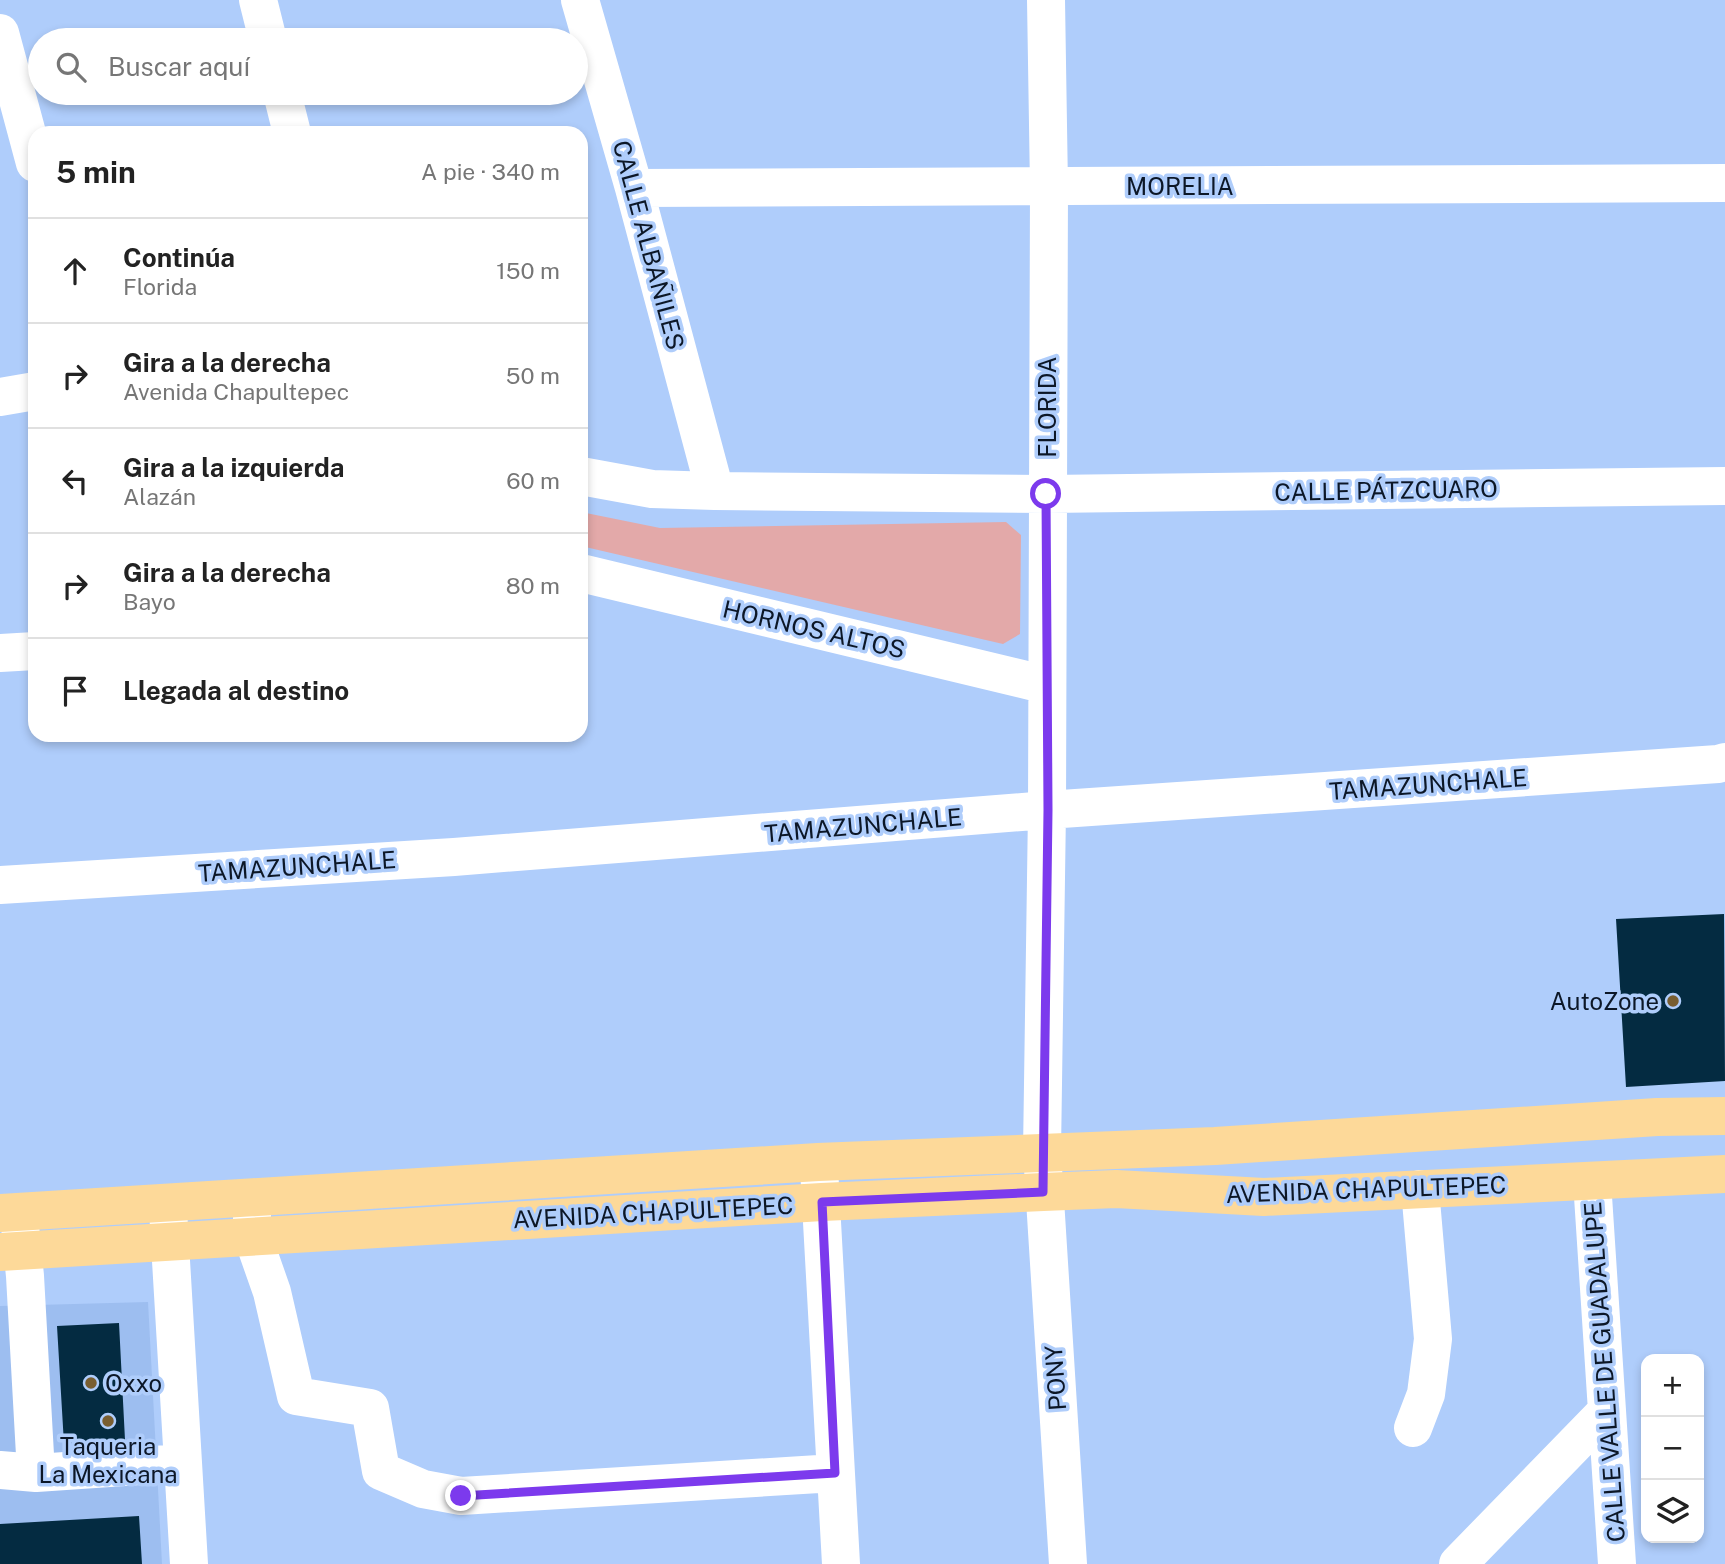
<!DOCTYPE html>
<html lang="es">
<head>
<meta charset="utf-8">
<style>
	:root { --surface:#fff; --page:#f2f2f2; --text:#222; --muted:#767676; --line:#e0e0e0 }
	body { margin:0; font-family:"Public Sans",sans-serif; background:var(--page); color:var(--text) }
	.controls { position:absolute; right:21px; bottom:21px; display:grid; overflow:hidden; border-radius:14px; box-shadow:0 4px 10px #0003 }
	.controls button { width:63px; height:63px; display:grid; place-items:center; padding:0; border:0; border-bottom:2px solid var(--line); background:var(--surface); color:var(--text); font:35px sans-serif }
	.stop { position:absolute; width:21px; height:21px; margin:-16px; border:5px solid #7c3aed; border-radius:50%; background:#fff }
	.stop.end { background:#7c3aed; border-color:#fff; box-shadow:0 2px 7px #0008 }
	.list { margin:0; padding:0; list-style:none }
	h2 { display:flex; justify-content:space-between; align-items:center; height:91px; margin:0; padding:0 28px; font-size:30px }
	h2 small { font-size:23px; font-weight:400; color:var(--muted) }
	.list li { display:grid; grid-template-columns:46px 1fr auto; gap:21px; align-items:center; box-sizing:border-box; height:105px; padding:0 28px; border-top:2px solid var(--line) }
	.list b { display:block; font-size:26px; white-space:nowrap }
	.list p { margin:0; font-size:23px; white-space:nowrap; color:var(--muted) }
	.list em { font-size:23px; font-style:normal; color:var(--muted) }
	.icon { flex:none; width:38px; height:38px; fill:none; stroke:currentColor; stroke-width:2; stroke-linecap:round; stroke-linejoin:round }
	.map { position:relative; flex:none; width:1725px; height:1564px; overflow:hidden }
	.search { position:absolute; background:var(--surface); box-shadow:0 4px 10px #0003; left:28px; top:28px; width:560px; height:77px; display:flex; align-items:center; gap:18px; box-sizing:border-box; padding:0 24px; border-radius:38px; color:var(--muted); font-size:26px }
	.panel { position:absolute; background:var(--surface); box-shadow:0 4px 10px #0003; left:28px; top:126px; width:560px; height:616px; border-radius:21px }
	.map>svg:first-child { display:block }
	.built { fill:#9dbef0 }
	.green { fill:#e3a9a9 }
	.building { fill:#042b41 }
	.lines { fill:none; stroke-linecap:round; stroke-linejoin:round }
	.minor { stroke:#fff; stroke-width:38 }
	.major { stroke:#fdd999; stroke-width:38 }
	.route { stroke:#7c3aed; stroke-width:9 }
	.poi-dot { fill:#795e31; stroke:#afcdfb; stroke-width:2.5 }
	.labels { text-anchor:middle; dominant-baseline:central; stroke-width:7; stroke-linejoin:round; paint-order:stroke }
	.street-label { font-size:24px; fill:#0c1727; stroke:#afcdfb }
	.poi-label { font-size:24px; fill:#0c1727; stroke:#afcdfb; text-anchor:end }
</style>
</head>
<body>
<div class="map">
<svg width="1725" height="1564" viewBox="0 0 1725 1564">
	<rect width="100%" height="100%" fill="#afcdfb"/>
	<path class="built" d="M148 1302 162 1564H0V1306Z"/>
	<path class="green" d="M581 512 660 528 1006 522 1021 535 1020 634 1003 644 581 546Z"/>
	<path class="building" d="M1724 914 1725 1081 1626 1087 1616 919Z
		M119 1323 125 1440 64 1444 57 1326Z
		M139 1516 142 1564H0V1524Z"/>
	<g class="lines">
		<path class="minor" d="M258 0 268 40
			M580 0 634 188 715 491
			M1046 0 1049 187 1047 810 1042 1152 1068 1564
			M0 33 35 163
			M282 93 292 133
			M634 188 1725 183
			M0 397 35 391
			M581 476 652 489 715 491 1047 494 1725 486
			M581 573 1047 685
			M0 653 35 651
			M0 885 454 857 1047 810 1718 764 1725 762
			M819 1168 841 1564
			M1592 1181 1617 1564
			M252 1204V1235L272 1292 296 1396 370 1408 381 1471 423 1489 461 1496 835 1473
			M168 1210 189 1564
			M19 1216 25 1276 36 1473
			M1413 1428 1426 1394 1433 1339 1420 1189
			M0 1470 36 1473 183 1463
			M1458 1564 1606 1412"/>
		<path class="major" d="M0 1213 818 1162 1215 1146 1657 1117 1725 1116
			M0 1252 822 1202 1043 1192 1116 1189 1264 1197 1725 1174"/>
	</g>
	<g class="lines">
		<path class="route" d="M461 1496 835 1473 822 1202 1043 1192 1048 810 1046 494"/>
	</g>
	<g class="poi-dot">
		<circle cx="1673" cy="1001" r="7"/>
		<circle cx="91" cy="1383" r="7"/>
		<circle cx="108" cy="1421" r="7"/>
	</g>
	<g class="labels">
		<g class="street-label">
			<text x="1180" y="186">MORELIA</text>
			<text transform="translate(649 245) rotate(75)">CALLE ALBAÑILES</text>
			<text transform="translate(1047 407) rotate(-90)">FLORIDA</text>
			<text transform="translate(1386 490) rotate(-1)">CALLE PÁTZCUARO</text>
			<text transform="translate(814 629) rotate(13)">HORNOS ALTOS</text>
			<text transform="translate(1428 784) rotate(-4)">TAMAZUNCHALE</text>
			<text transform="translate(863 825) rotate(-5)">TAMAZUNCHALE</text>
			<text transform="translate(297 866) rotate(-4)">TAMAZUNCHALE</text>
			<text transform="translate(1366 1189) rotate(-2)">AVENIDA CHAPULTEPEC</text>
			<text transform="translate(653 1212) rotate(-3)">AVENIDA CHAPULTEPEC</text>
			<text transform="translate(1604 1372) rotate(-94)">CALLE VALLE DE GUADALUPE</text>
			<text transform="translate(1055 1378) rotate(-94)">PONY</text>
		</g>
		<g class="poi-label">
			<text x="1659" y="1001">AutoZone</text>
			<text x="105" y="1383" text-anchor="start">Oxxo</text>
			<text x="108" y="1446" text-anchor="middle">Taqueria<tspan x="108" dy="28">La Mexicana</tspan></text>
		</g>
	</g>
</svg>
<div class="controls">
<button>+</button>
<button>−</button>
<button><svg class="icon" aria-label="layers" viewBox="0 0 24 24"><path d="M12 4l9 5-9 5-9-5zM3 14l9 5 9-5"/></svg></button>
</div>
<div class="stop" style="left:1046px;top:494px"></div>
<div class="stop end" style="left:461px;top:1496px"></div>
<div class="search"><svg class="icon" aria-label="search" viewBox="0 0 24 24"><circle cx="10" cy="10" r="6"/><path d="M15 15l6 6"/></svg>Buscar aquí</div>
<section class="panel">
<h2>5 min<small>A pie · 340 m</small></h2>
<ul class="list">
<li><svg class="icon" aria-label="ahead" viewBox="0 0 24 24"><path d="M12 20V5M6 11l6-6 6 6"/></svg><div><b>Continúa</b><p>Florida</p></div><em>150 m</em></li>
<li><svg class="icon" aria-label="right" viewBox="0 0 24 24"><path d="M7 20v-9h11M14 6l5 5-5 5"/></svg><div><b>Gira a la derecha</b><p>Avenida Chapultepec</p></div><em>50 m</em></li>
<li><svg class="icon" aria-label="left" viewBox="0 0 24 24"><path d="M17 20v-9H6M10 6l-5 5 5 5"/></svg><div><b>Gira a la izquierda</b><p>Alazán</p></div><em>60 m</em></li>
<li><svg class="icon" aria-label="right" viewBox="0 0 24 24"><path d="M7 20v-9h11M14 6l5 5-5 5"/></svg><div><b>Gira a la derecha</b><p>Bayo</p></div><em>80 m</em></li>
<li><svg class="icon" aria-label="arrive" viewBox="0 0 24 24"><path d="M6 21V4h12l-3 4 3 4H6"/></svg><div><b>Llegada al destino</b></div></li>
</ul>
</section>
</div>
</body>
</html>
